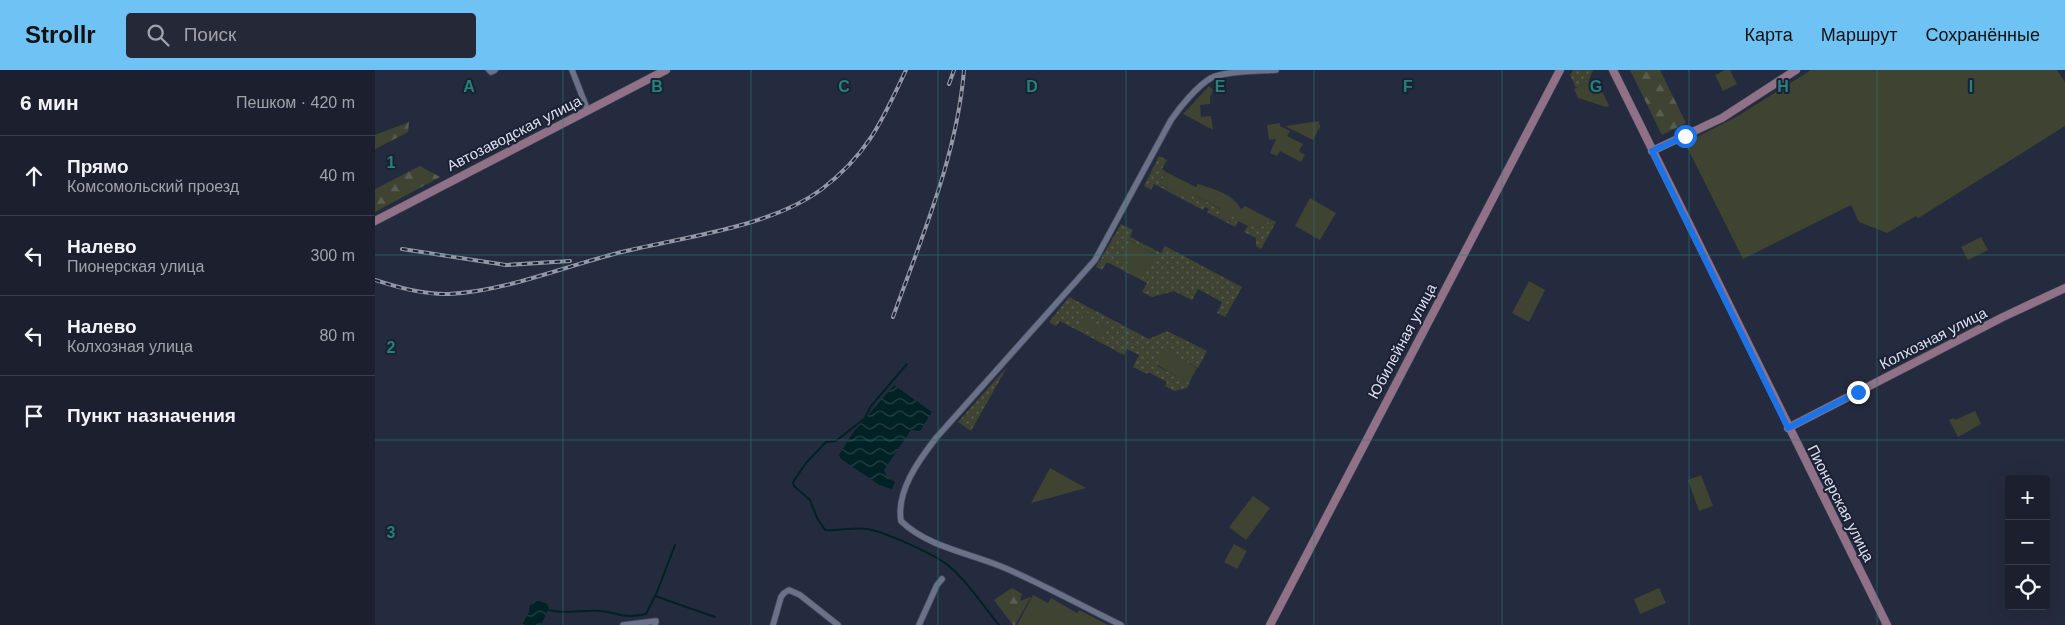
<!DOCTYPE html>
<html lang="ru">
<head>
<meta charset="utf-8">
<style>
	:root { --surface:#1c202e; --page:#252836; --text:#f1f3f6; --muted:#a0a3aa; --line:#3a3e4a; --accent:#6fc2f4 }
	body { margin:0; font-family:Helvetica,sans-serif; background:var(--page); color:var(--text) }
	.controls { position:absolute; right:15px; bottom:15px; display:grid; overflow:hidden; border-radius:5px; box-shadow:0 5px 20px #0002 }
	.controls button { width:45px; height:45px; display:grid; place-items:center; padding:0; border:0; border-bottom:1px solid var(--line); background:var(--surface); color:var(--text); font:25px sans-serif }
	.stop { position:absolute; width:15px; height:15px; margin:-11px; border:4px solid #1a73e8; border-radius:50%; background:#fff }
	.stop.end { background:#1a73e8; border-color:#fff; box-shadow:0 1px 5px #0008 }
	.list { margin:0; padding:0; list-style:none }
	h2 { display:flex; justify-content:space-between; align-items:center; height:65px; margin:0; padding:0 20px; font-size:21px }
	h2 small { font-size:16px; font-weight:400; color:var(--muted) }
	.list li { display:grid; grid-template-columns:32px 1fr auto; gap:15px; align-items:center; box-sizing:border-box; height:80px; padding:0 20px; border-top:1px solid var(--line) }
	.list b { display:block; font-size:19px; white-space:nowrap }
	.list p { margin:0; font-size:16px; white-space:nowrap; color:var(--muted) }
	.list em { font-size:16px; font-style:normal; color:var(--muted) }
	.icon { flex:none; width:28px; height:28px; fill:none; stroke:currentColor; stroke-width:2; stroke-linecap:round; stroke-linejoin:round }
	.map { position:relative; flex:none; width:1690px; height:555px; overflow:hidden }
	header { display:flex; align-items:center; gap:30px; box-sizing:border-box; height:70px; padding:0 25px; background:var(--accent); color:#111 }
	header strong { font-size:24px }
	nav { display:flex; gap:28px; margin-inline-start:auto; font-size:18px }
	.search { width:350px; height:45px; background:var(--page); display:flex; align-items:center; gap:12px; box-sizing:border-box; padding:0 18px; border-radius:5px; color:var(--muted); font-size:19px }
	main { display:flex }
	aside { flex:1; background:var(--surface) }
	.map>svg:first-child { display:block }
	.grass { fill:url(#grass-dots); fill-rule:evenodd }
	.forest { fill:url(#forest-firs) }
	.green { fill:#3e4332 }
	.water { fill:url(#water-waves) }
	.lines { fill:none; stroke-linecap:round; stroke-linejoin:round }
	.stream { stroke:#002224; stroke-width:2 }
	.street-casing { stroke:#44495a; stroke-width:7 }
	.secondary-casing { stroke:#44495a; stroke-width:9 }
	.street { stroke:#697288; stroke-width:5.5 }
	.secondary { stroke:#907188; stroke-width:8 }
	.rail-casing { stroke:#9398a8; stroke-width:4 }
	.rail { stroke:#1b2134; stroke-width:2; stroke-dasharray:5.5; stroke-linecap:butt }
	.route { stroke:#1a73e8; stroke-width:6 }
	.grid { fill:none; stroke:#24817b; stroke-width:1; stroke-opacity:0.55 }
	.labels { text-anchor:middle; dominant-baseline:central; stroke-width:4; stroke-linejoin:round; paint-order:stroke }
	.street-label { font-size:15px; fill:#dde2ef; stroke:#1b2134 }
	.grid-label { font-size:16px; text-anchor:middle; font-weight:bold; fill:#24817b; stroke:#1b2134; stroke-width:4; stroke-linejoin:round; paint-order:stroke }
</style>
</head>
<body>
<header>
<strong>Strollr</strong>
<div class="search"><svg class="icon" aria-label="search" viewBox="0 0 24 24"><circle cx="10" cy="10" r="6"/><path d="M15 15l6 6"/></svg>Поиск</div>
<nav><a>Карта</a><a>Маршрут</a><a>Сохранённые</a></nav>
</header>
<main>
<aside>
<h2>6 мин<small>Пешком · 420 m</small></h2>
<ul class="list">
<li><svg class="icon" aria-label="ahead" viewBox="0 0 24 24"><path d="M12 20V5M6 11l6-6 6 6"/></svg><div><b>Прямо</b><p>Комсомольский проезд</p></div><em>40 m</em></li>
<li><svg class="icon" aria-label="left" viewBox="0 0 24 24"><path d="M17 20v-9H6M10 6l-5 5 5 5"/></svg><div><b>Налево</b><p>Пионерская улица</p></div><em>300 m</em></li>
<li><svg class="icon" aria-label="left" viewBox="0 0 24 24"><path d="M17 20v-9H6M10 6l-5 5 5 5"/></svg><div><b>Налево</b><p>Колхозная улица</p></div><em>80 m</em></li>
<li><svg class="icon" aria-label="arrive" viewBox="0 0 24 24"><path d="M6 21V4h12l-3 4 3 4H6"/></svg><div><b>Пункт назначения</b></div></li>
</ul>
</aside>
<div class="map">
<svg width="1690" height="555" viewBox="0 0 1690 555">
	<defs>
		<pattern id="grass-dots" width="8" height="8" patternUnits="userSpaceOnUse" patternTransform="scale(1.25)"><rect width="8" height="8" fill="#3e4332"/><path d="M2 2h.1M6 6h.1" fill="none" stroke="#595e50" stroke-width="1.8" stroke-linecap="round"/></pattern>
		<pattern id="forest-firs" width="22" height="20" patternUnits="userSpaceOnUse" patternTransform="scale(1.25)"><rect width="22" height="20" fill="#3e4332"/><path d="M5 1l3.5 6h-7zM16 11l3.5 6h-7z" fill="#595e50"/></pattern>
		<pattern id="water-waves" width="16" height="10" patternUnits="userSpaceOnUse" patternTransform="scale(1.25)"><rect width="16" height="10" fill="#002224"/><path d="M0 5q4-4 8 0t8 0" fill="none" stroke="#254244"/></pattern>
	</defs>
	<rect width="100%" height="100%" fill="#252b3e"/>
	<path class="grass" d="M1198 0H1218L1213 12 1201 18 1195 5Z
		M784 86 792 90 787 99 791 102 785 114 815 129 818 124 847 140 843 146 854 152 858 145 881 158 897 150 901 152 886 179 881 176V168L869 162 873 156 863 151 860 157 832 142 834 139 830 137 828 140 779 114 776 120 769 116Z
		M746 154 758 160 755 167 786 183 790 176 867 217 850 247 842 243 847 232 823 219 817 230 799 221 777 227 767 222 772 213 732 192 727 200 721 197ZM755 170 781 185 753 192Z
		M694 227 774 269 792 261 832 281 823 298 790 281 782 296 815 313 812 318 799 321 790 316 792 312 773 302 772 304 758 297 764 285 752 279 749 285 685 251 681 256 674 252Z
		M632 297 596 361 583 352Z"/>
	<path class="forest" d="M1255 0H1285L1311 53 1287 65Z
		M34 52 33 62 0 79V65Z
		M45 96 65 107 0 142V119Z
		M637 518 647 524 645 531 656 527 640 555H638L619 530Z"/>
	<path class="green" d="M1350 0H1355L1362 14 1348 21 1340 5Z
		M1436 0H1682L1690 12V56L1545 147 1543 148 1541 146 1512 163 1484 152 1476 135 1368 189 1310 73 1361 47Z
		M1221 8 1234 36 1231 37 1203 28 1199 19Z
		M834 16 838 20 835 28V34L825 35 826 47 836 46 838 60 808 44Z
		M944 51 945 57 938 70 910 56Z
		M905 53V56L915 61 912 66 928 74 924 81 930 85 926 92 905 81 902 86 895 83 901 69 894 70 892 55Z
		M791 102 821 117 823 114C839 119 858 124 866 139L870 136 897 150 881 158 858 146 854 152 843 146 846 139 818 124 815 130 785 114Z
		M935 128 961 143 945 170 920 156Z
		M1606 167 1613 180 1593 190 1586 177Z
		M755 170 781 185 767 208 749 199 753 192 745 187Z
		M1154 211 1170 220 1154 252 1137 243Z
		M711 242 717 246 716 250 720 255H725L728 252 734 255 727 268 703 256Z
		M790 280 822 298 814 313 782 295Z
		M1600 341 1606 354 1583 367 1574 350 1578 348 1580 350Z
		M675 398 711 418 656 433Z
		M1326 405 1338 436 1324 441 1313 410Z
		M878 426 895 438 871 470 854 457Z
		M859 474 872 481 862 499 849 492Z
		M1284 518 1291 533 1265 544 1259 529Z
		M658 525 673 533 676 528 702 543 704 540 733 555H642Z"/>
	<path class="water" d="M519 315 557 342 545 361 536 360 509 400 512 407 520 412 517 419 506 416 466 389 464 385 477 364Z
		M163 531 171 533 174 538 166 555H147L154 542 155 533Z"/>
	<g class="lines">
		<path class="stream" d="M532 294 496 336 490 348 461 371 451 372 431 393 418 412 419 416 435 430 442 448 450 460C464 461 479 457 492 459 510 462 562 485 575 497 594 513 608 536 624 555
			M280 526 340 547
			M174 540C191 545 207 539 225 541 246 543 247 549 271 544L282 522 300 475"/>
		<g class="street-casing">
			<path id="street" d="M114 0 116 2 120 0
				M197 0 213 41
				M248 555 281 551 280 555
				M398 555 406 527 409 523 414 520 425 525 463 555
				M544 555 562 515 567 509
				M746 555C707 536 669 515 630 498 596 483 554 478 526 451 521 421 544 390 561 368L720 190 796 50C805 37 822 16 836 8 849 1 885 1 901 0"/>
		</g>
		<g class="secondary-casing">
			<path id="secondary" d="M1238 0 1512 555
				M1277 81 1347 48 1421 0
				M0 151 291 0
				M1413 358 1628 247 1690 218
				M895 555 1185 0"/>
		</g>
		<use href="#street" class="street"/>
		<use href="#secondary" class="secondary"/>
		<g class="rail-casing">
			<path id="rail" d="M574 14 579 0
				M27 179 131 195 195 191
				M0 210C24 218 49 225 74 224 130 221 185 198 239 184 304 167 393 159 447 119 493 84 507 51 531 0
				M518 247C547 166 582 86 589 0"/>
		</g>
		<use href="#rail" class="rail"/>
	</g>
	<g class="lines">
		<path class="route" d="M1310 66 1277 81 1413 358 1483 322"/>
	</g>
	<path class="grid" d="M188 0V555M376 0V555M563 0V555M751 0V555M939 0V555M1127 0V555M1314 0V555M1502 0V555M0 185H1690M0 370H1690"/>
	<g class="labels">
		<g class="street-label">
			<text transform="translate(139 63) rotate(-27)">Автозаводская улица</text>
			<text transform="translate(1558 268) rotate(-27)">Колхозная улица</text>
			<text transform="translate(1027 271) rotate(-62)">Юбилейная улица</text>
			<text transform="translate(1466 433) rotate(63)">Пионерская улица</text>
		</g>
	</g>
	<g class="grid-label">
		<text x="94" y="22">A</text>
		<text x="282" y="22">B</text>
		<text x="469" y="22">C</text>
		<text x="657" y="22">D</text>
		<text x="845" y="22">E</text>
		<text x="1033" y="22">F</text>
		<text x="1221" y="22">G</text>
		<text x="1408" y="22">H</text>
		<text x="1596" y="22">I</text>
		<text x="16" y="98">1</text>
		<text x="16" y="283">2</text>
		<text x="16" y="468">3</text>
	</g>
</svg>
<div class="controls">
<button>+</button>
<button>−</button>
<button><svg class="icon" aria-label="locate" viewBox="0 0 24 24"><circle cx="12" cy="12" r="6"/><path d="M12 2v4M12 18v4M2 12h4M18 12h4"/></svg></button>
</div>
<div class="stop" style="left:1310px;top:66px"></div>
<div class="stop end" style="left:1483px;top:322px"></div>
</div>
</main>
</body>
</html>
